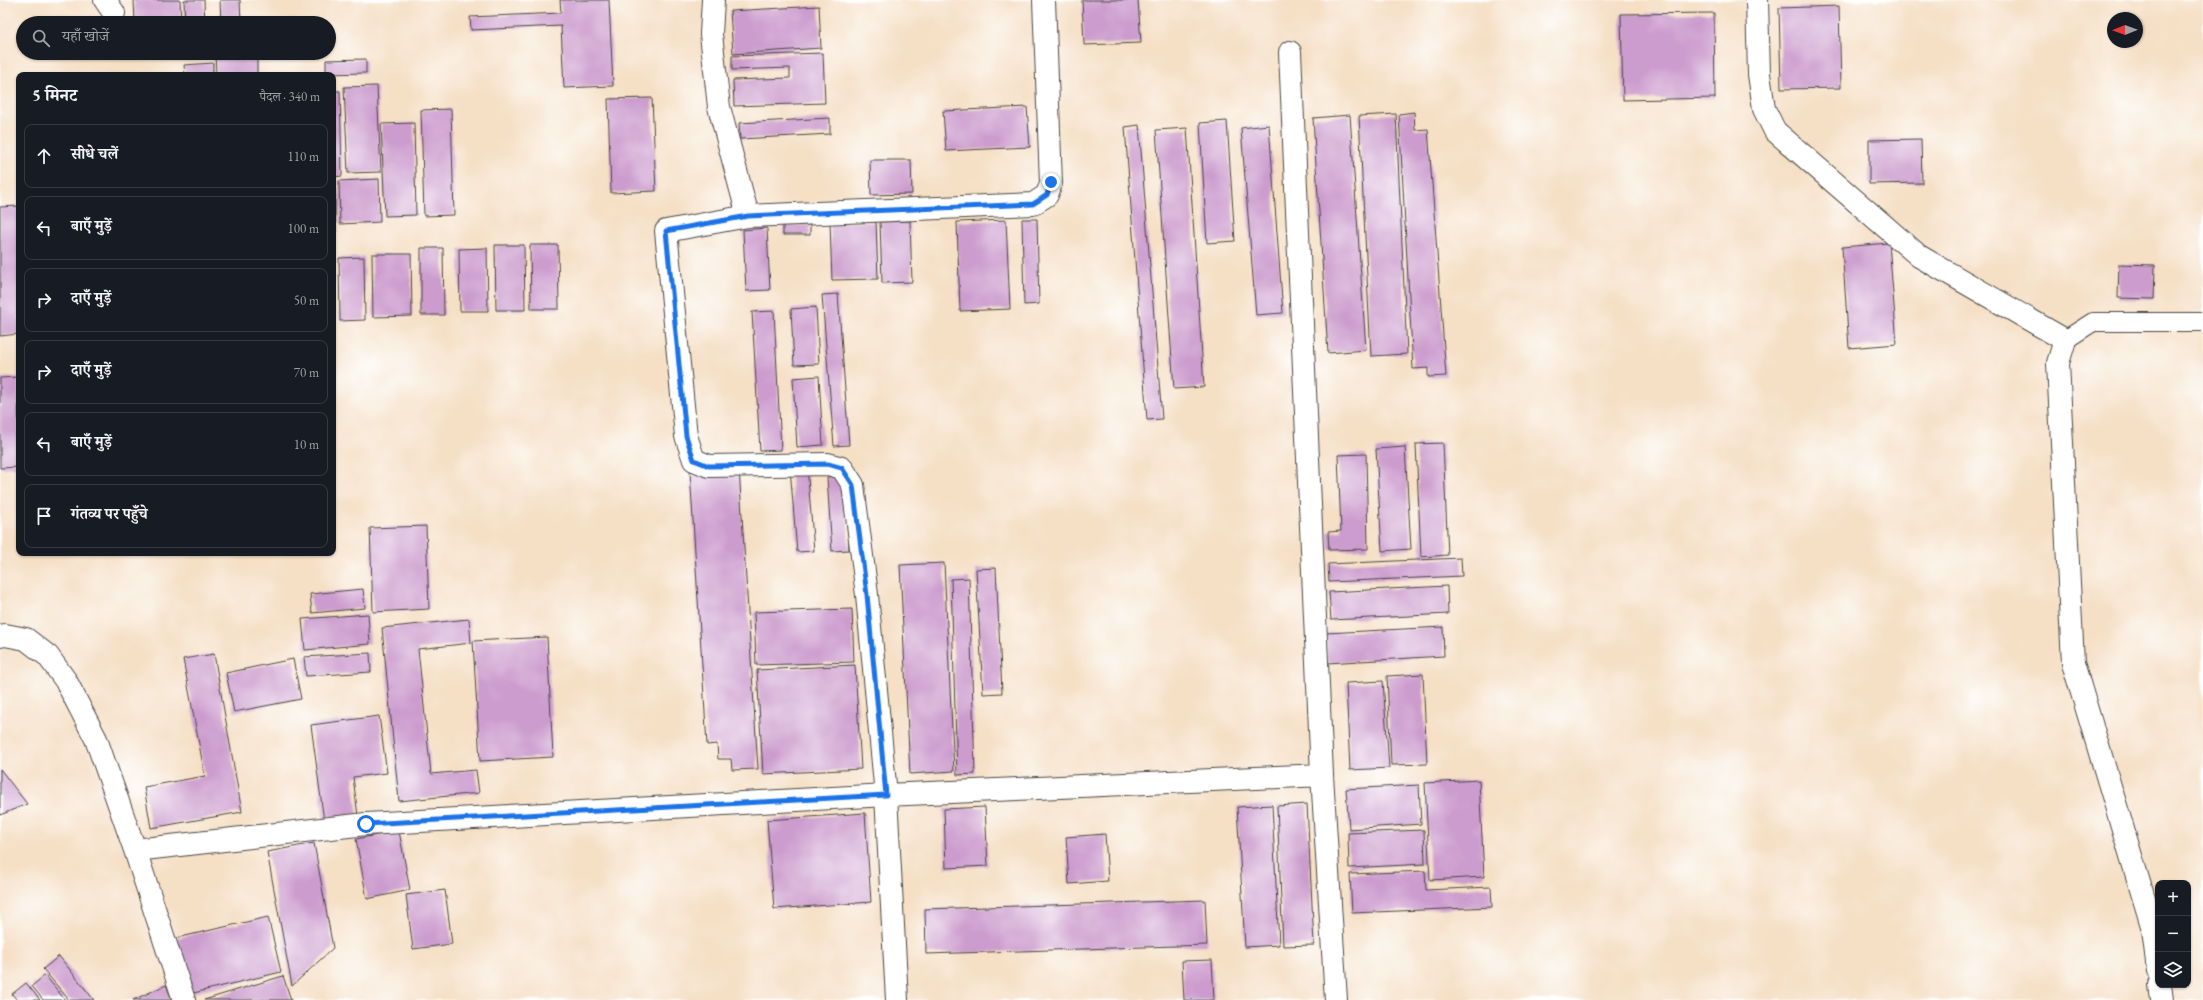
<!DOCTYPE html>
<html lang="hi">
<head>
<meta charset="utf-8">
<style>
	:root { --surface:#171b24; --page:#242831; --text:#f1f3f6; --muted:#9ea1a6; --line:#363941 }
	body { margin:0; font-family:"EB Garamond","Noto Serif Devanagari",serif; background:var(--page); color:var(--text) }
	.controls { position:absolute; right:12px; bottom:12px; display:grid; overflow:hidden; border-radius:8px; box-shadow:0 1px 3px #0004 }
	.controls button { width:36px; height:36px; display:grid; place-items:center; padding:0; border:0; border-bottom:1px solid var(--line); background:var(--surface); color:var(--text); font:20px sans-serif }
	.compass { position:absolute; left:2107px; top:12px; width:36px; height:36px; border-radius:50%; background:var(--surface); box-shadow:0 1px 3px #0004; rotate:269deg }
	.stop { position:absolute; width:12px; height:12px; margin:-9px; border:3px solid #1a73e8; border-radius:50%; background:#fff }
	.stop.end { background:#1a73e8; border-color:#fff; box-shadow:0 1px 4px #0008 }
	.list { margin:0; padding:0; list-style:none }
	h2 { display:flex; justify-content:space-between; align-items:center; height:52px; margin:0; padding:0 16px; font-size:17px }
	h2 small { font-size:13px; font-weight:400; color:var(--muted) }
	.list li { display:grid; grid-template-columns:26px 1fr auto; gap:12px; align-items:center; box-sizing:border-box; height:64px; margin:0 8px 8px; padding:0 8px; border:1px solid var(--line); border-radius:8px }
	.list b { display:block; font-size:15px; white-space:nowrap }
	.list em { font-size:13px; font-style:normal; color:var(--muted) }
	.icon { flex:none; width:22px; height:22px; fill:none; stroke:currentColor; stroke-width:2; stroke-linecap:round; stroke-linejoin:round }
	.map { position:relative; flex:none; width:2203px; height:1000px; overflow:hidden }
	.search { position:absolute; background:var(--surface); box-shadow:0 1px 3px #0004; left:16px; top:16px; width:320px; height:44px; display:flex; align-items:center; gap:10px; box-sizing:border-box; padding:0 14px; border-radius:22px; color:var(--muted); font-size:15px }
	.panel { position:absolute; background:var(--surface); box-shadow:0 1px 3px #0004; left:16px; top:72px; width:320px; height:484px; border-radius:8px }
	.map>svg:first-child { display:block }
	.building { fill:#cc9cce }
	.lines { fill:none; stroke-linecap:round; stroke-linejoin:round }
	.service-casing { stroke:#494642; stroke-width:20 }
	.minor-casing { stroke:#494642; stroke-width:24 }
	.service { stroke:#fff; stroke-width:18 }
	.minor { stroke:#fff; stroke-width:22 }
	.route { stroke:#1a73e8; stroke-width:5 }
</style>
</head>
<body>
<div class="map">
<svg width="2203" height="1000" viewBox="0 0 2203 1000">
	<rect width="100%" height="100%" fill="#fff"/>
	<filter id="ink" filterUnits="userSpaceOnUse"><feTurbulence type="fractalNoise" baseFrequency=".025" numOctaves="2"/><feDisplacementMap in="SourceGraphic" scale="8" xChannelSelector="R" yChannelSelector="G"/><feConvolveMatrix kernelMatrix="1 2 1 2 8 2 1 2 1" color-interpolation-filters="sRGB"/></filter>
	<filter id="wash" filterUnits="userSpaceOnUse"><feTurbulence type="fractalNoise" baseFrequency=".012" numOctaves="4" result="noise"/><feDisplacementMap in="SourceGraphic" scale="16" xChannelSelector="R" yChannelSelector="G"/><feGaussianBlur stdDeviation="0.9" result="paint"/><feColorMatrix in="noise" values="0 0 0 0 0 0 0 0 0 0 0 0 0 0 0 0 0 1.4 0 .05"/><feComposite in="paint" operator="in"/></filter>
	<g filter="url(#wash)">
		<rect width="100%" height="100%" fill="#f5dfc5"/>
		<g id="blocks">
			<path class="building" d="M134 0H180L181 23H135Z
				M184 0H204L205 23H185Z
				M220 0H240L241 23H221Z
				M560 0H609L613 86 564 88 561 26 471 30 470 17 561 13Z
				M1082 0H1138L1141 43 1084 45Z
				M819 6 821 48 733 54 730 11Z
				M1839 6 1841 88 1781 89 1779 8Z
				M1714 13 1715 98 1623 100 1621 14Z
				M136 53H173V54L136 56Z
				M215 53H257V75H216Z
				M823 53 825 103 734 106 733 80 790 78V68L732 70V56Z
				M366 59V73L326 74V60Z
				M213 63V75H185L184 65Z
				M377 86 381 172 348 173 344 87Z
				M333 91H340L342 176 333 177Z
				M652 98 656 191 611 193 608 99Z
				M1027 107 1030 147 946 151 943 111Z
				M451 109 454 215 424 216 421 110Z
				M1414 112 1415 130 1428 129 1446 376 1428 377V368L1413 369 1399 114Z
				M1396 114 1407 354 1371 356 1359 116Z
				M1350 115 1366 350 1328 353 1313 118Z
				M830 118V134L740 139 739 123Z
				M1227 121 1235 241 1207 243 1200 123Z
				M414 123 416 215 385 216 381 124Z
				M1139 125 1162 419 1147 420 1125 127Z
				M1269 125 1283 313 1256 315 1241 128Z
				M1187 128 1204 387 1174 389 1156 130Z
				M1921 139 1922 183 1869 184V140Z
				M870 160H911L912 194 871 195Z
				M379 179 380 222 340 224 339 181Z
				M333 189H335L336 232H333Z
				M19 206V334L0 336V207Z
				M1022 219H1037L1039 304 1024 305Z
				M1006 220 1010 309 960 311 957 222Z
				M910 221 912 282 882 283 880 222Z
				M876 222 878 279 832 280 830 223Z
				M783 225H810V235H783Z
				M767 228 770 290 746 291 743 230Z
				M1889 243 1897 344 1849 348 1842 247Z
				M495 245H524L525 310H496Z
				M530 245H558L559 309H531Z
				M421 248H443L444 315H421Z
				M487 248 488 311H460L459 249Z
				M372 254H411L412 316 373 317Z
				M364 257 365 320 340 321 339 258Z
				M2119 264 2155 265 2154 299 2118 298Z
				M838 294 849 445 834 446 822 295Z
				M816 307 819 364 794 365 791 309Z
				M774 311 781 450 760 451 752 312Z
				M819 376 823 445 797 447 793 378Z
				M18 377 19 467 0 468V378Z
				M1443 443 1448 555 1421 557 1416 444Z
				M1405 447 1411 549 1382 551 1376 449Z
				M1366 454 1368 549 1329 550 1328 532 1341 531 1338 455Z
				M807 466 814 551 797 552 790 468Z
				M739 468 758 769 732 770 731 759H718L717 744 707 745 690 471Z
				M845 476 849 550 832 551 827 477Z
				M426 526 429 609 373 612 370 528Z
				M1461 558 1462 576 1329 582 1328 564Z
				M944 563 954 771 910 774 900 565Z
				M996 568 1002 693 983 694 976 569Z
				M969 578 975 774 957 775 951 579Z
				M1447 586 1448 614 1331 620 1329 592Z
				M363 589 365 608 312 613 310 594Z
				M852 609 854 662 756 665 754 612Z
				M368 614 370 644 305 650 302 619Z
				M469 619 471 643 418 649 431 774 476 770 479 793 399 801 382 628Z
				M1443 627 1444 656 1327 663 1326 633Z
				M547 637 553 757 480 761 473 641Z
				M370 653 371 672 306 676 304 657Z
				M214 654 242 812 151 828 144 787 205 776 183 659Z
				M293 659 301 699 234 712 226 673Z
				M855 665 861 769 763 774 757 670Z
				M1423 674 1427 764 1391 765 1387 676Z
				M1383 681 1389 768 1350 770 1346 683Z
				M379 716 387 773 353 777 358 816 324 821 311 725Z
				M0 769 27 804 0 815Z
				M1479 780 1484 877 1430 880 1425 783Z
				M1419 785 1421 824 1349 829 1346 789Z
				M1307 804 1314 945 1283 946 1277 806Z
				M1272 805 1279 945 1245 947 1237 807Z
				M985 807 988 866 946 868 944 809Z
				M865 813 871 902 774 909 767 820Z
				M1424 830 1425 864 1349 868 1348 833Z
				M399 831 410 890 367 899 356 839Z
				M1105 834 1108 881 1069 884 1066 837Z
				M314 843 333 948 292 986 267 852Z
				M1425 871 1426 890 1491 887 1492 907 1352 913 1350 874Z
				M445 890 452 944 413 949 406 895Z
				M1205 900 1207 945 926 954 925 909Z
				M268 917 281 972 185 995 172 939Z
				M59 956 94 1000H69L43 969Z
				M1212 960 1214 1000H1184L1182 961Z
				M45 975 65 1000H43L32 986Z
				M283 976 291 1000H204Z
				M26 983 40 1000H17L12 994Z
				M166 985 172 1000H133Z"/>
		</g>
	</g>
	<g filter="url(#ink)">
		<use href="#blocks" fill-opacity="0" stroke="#494642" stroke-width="1"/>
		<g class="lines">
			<g class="service-casing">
				<path id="service" d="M2065 340 2093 322H2203"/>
			</g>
			<g class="minor-casing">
				<path id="minor" d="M105 0 114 13
					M713 0 711 34 719 107 748 216
					M1757 0 1759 74 1764 109 1775 131 1919 256 2065 340 2058 363 2073 663 2153 929 2158 971
					M1290 52 1322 775 1336 1000
					M0 636 5 635 26 639 48 656 66 681 96 739 135 850 184 1000
					M135 850 366 824 886 795 1322 775
					M2160 985 2162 1000
					M897 1000 886 795 867 595 853 485 842 468 828 464 709 466 694 460 686 436 666 231 748 216 1033 204 1047 195 1051 183 1044 0"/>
			</g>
			<use href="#service" class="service"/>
			<use href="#minor" class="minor"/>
		</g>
	</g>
	<g class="lines" filter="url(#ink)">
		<path class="route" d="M366 824 886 795 867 595 853 485 842 468 828 464 709 466 694 460 686 436 666 231 748 216 1033 204 1047 195 1051 182"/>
	</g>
</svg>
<div class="controls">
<button>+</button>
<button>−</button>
<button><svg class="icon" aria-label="layers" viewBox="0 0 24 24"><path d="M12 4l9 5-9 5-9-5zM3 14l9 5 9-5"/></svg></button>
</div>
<svg class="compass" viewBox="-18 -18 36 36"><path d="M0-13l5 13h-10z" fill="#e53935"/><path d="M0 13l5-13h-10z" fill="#9ea1a6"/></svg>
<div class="stop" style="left:366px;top:824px"></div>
<div class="stop end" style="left:1051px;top:182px"></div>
<div class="search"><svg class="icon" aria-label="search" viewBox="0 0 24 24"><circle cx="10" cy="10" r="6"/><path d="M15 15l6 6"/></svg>यहाँ खोजें</div>
<section class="panel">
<h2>5 मिनट<small>पैदल · 340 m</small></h2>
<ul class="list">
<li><svg class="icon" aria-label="ahead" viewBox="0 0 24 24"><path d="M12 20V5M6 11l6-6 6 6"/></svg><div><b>सीधे चलें</b></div><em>110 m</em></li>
<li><svg class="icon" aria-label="left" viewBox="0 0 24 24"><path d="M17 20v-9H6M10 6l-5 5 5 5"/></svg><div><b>बाएँ मुड़ें</b></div><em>100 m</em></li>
<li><svg class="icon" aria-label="right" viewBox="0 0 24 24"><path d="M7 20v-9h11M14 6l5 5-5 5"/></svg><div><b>दाएँ मुड़ें</b></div><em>50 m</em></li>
<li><svg class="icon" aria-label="right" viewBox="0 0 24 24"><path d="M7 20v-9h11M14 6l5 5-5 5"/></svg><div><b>दाएँ मुड़ें</b></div><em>70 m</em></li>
<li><svg class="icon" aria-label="left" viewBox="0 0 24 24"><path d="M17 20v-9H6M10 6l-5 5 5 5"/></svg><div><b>बाएँ मुड़ें</b></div><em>10 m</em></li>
<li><svg class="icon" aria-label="arrive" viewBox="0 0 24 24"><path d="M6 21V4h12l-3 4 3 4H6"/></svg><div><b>गंतव्य पर पहुँचे</b></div></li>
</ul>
</section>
</div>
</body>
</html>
